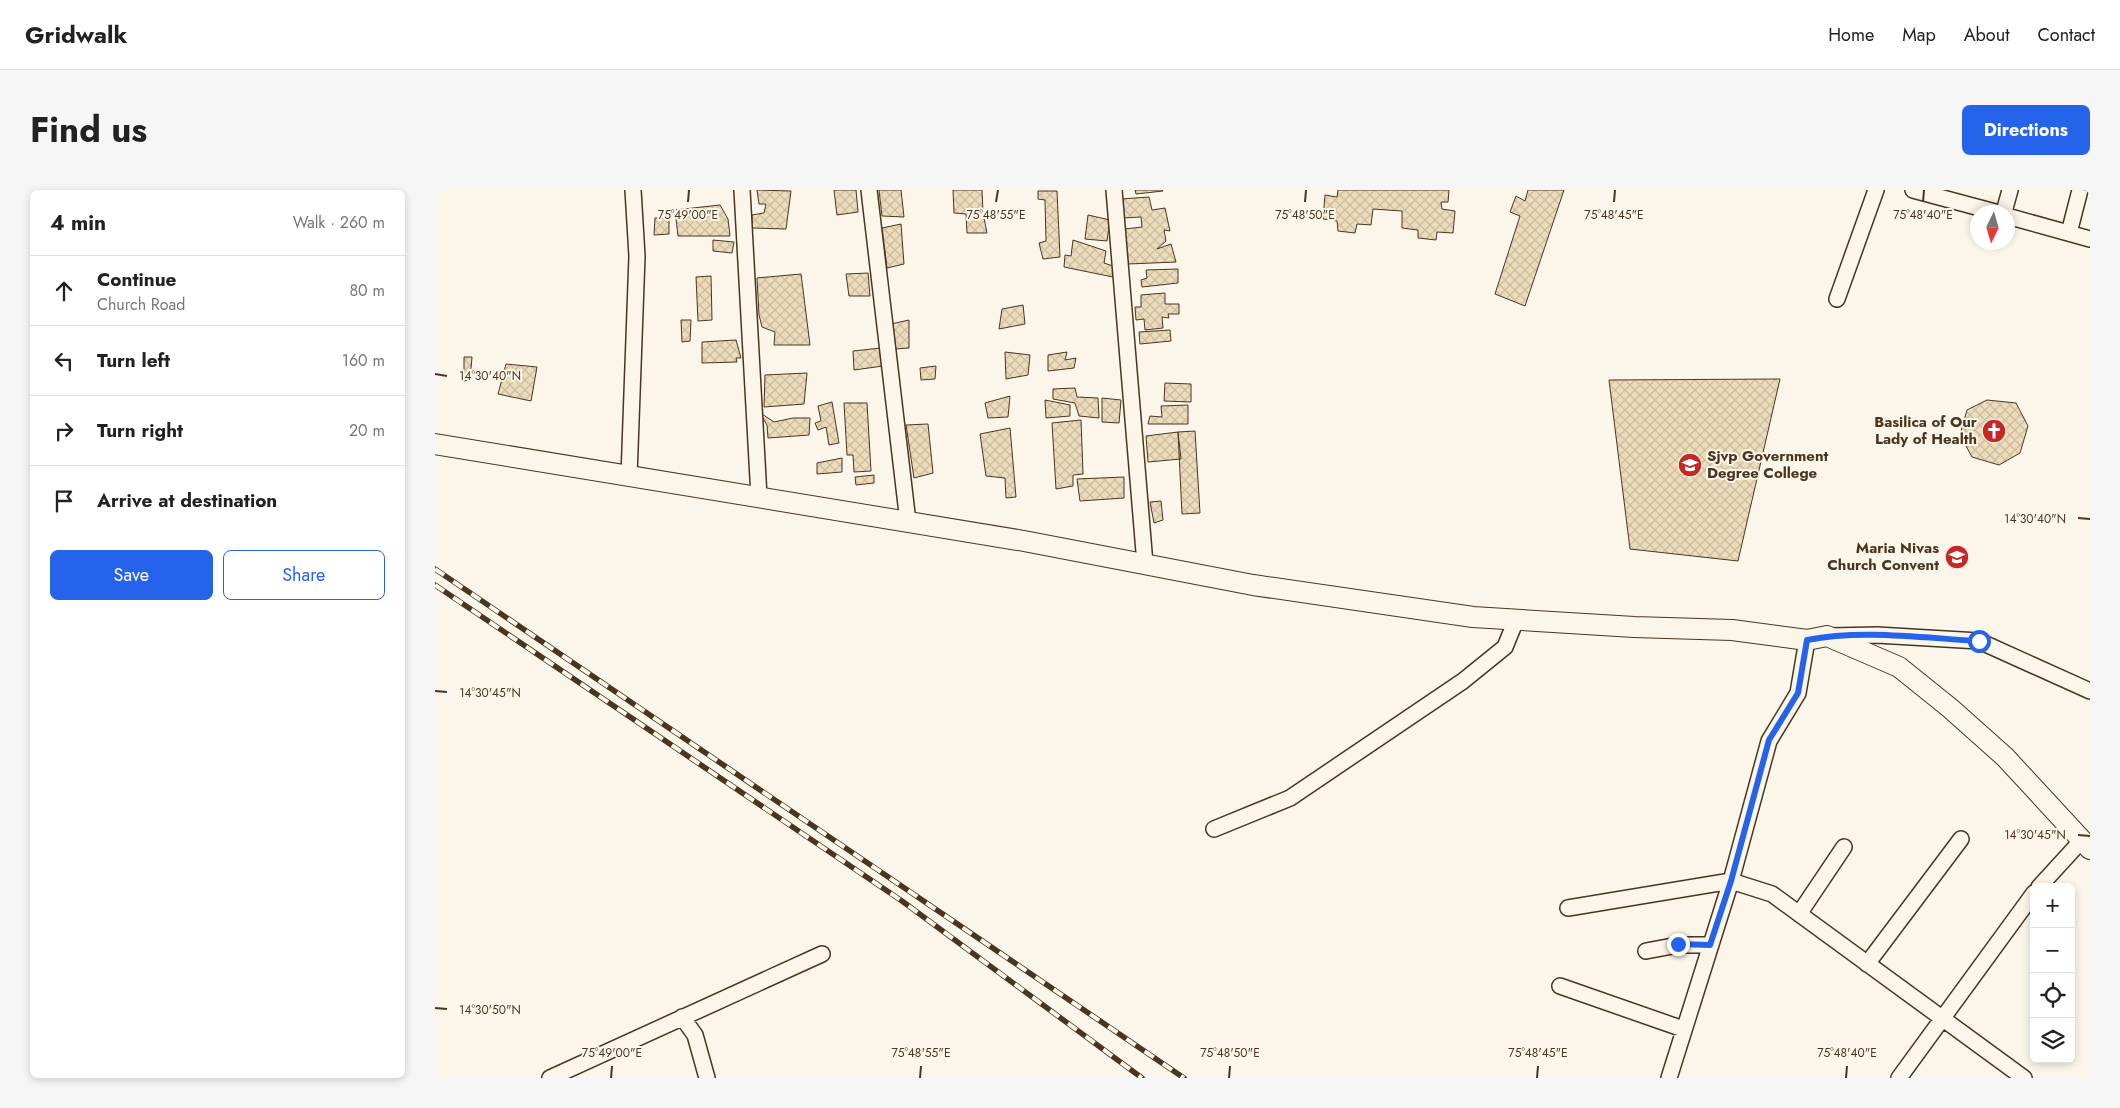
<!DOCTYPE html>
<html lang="en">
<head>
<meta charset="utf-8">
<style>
	:root { --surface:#fff; --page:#f6f6f6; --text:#222; --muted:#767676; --line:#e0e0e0; --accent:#2563eb }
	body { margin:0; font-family:Jost,sans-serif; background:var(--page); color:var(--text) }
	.controls { position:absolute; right:15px; bottom:15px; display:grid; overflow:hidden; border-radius:8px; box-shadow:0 2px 8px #0003 }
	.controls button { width:45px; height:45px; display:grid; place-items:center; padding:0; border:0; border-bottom:1px solid var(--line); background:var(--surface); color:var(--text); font:25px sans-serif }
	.compass { position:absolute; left:1535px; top:15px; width:45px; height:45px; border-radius:50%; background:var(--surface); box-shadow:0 2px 8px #0003; rotate:185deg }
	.stop { position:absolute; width:15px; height:15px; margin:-11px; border:4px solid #2563eb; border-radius:50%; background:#fff }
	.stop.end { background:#2563eb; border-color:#fff; box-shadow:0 1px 5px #0008 }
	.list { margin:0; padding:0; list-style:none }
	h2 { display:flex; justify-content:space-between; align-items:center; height:65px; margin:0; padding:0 20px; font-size:21px }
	h2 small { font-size:16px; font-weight:400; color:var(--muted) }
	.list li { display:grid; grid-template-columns:32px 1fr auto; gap:15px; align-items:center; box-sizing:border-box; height:70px; padding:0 20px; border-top:1px solid var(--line) }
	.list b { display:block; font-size:19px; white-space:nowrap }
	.list p { margin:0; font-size:16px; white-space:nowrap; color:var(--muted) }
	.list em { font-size:16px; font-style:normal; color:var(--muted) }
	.actions { display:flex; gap:10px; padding:15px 20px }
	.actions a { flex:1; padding:11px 0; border:1px solid var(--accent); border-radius:8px; text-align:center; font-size:18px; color:var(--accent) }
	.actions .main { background:var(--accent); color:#fff }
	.icon { flex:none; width:28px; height:28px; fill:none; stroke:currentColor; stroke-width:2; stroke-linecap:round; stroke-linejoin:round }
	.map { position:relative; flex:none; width:1655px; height:888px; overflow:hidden; border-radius:8px }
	header { display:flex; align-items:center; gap:30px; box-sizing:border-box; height:70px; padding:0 25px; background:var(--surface); border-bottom:1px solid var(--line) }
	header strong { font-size:24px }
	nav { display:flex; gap:28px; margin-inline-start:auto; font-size:18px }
	.intro { display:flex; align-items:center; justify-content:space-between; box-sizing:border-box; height:120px; padding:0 30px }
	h1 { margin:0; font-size:35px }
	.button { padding:12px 22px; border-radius:8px; background:var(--accent); color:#fff; font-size:18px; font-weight:700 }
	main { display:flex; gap:30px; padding:0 30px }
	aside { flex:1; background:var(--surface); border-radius:8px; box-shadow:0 2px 8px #0003 }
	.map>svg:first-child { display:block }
	.building { fill:url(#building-cross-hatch); stroke:#4a3520 }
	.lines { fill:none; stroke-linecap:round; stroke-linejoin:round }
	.minor-casing { stroke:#4a3520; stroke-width:18 }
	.major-casing { stroke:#4a3520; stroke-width:22 }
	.minor { stroke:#fbf6e9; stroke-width:15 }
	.major { stroke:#fbf6e9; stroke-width:20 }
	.rail-casing { stroke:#4a3520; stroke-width:5.5 }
	.rail { stroke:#fbf6e9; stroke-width:4; stroke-dasharray:11; stroke-linecap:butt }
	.route { stroke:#2563eb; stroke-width:6 }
	.ticks { fill:none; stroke:#4a3520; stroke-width:2 }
	.labels { text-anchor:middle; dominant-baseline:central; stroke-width:4; stroke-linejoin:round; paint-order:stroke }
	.poi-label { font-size:15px; font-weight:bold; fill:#4a3520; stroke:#fbf6e9; text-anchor:end }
	.ticks-label { font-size:12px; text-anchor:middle; fill:#4a3520; stroke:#fbf6e9; stroke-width:4; stroke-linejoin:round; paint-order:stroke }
</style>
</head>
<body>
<header>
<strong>Gridwalk</strong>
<nav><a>Home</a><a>Map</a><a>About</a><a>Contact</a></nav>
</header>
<div class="intro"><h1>Find us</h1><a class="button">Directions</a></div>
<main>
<aside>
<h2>4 min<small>Walk · 260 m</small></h2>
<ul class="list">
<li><svg class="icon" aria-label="ahead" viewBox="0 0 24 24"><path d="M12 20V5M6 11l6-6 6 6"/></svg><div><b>Continue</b><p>Church Road</p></div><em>80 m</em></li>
<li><svg class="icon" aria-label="left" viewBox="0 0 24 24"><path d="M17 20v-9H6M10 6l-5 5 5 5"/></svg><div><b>Turn left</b></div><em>160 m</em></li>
<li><svg class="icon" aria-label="right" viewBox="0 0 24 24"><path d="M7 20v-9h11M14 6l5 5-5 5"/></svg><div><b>Turn right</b></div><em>20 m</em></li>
<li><svg class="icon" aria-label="arrive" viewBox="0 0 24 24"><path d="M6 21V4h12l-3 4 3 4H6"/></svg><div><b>Arrive at destination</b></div></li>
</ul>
<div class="actions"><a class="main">Save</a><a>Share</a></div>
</aside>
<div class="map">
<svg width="1655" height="888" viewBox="0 0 1655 888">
	<defs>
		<pattern id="building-cross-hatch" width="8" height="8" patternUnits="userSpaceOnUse" patternTransform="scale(1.25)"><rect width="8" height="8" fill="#ecdcbc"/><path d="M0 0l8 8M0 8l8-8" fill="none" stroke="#ccbda1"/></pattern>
	</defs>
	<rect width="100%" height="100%" fill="#fbf6e9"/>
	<path class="building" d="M322 0 356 1 351 39 317 38V25L329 23 331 14H324Z
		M399 0H421L423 22 402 25Z
		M444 0H466L469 27 447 26Z
		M518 0H547L548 23 552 43H532L531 24 519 23Z
		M700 0H727L728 1 701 4Z
		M903 0H1014L1013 12H1006L1007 19 1020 21 1018 43 1002 42 1001 50 983 48V40L967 38V21L938 19 936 35 922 34 920 43 903 41 902 31 888 29 890 5 902 7Z
		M1093 0H1129L1090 116 1060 104 1085 26 1075 22 1081 6 1090 11Z
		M603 1H622L625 67 608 69 604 53 611 51 610 10 603 9Z
		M714 7 717 20 730 18 735 41 729 40 731 51 722 59 736 54 741 72 693 74 690 39 707 37 706 27 688 28 686 9Z
		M285 15 293 29 295 46H243L240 20Z
		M653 25 675 30 672 51 650 49Z
		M220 28H234V44L219 45Z
		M466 34 469 74 452 78 447 38Z
		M278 50 299 52 297 63 278 61Z
		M638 50 671 61 669 73 678 76V87L629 77 630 65 636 66Z
		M743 79V93L707 97 706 90 712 88 711 80Z
		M433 83 435 106H414L411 84Z
		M366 84 375 155H339L340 142 327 137 324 125 322 88Z
		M276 86 277 130 263 131 261 87Z
		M730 103V114H744V124H733L734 128 727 127 728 138 710 140 709 129 701 130 700 117H706V105Z
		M588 115 590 134 564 139 567 119Z
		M246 130H256L255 151 247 152Z
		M474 130V158L460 159 456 134Z
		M735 140 736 151 705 154 704 142Z
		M301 150 306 168H301L302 172 267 173V152Z
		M446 158 448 176 419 180 418 161Z
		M570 162 595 165 593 185 571 189Z
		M632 162 630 170 641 168 639 178 613 181V165Z
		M29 167H37L35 190 29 191Z
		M71 174 102 177 96 211 63 204Z
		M501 176 500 189 486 190 485 178Z
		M372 183 369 214 329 217 330 185Z
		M1345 189 1303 371 1195 359 1174 190Z
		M730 193 756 194V212L729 211Z
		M640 198 642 207 663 208 664 228 644 226 640 213 618 209V199Z
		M575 206 573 227 553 228 550 213Z
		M667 208 686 210 684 233 667 232Z
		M610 210 635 215V226L611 228Z
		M1552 210 1581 213 1593 236 1585 263 1564 275 1537 267 1525 245 1532 220Z
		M397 212 404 253 394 255 391 237 383 240 380 233 386 231 383 216Z
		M409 213H432L436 281 419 282 418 265H412Z
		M753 215V234H713L715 226 727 227 726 216Z
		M324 222 339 232 358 228H375L374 245 333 248 332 235Z
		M646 230 648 284 638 285V296L621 299 617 233Z
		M493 234 498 283 479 288 471 235Z
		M575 238 581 307 571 308 570 288 551 286 545 244Z
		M760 241 765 323 747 324 743 242Z
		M743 242 746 269 713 272 711 246Z
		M407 268V282L382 284V273Z
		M439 285V293L421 295 420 287Z
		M689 287V308L645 311 642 289Z
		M726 311 728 330 719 333 715 312Z"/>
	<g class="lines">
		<g class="minor-casing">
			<path id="minor" d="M307 0 324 307
				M434 0 473 332
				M679 0 710 374
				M1478 0 1560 22
				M1569 22 1575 0
				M1572 26 1655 49
				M1634 43 1645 0
				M1402 109 1441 0
				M194 286 202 66 198 0
				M1395 446 1442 445 1544 451 1655 501
				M779 639 855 608 1028 491 1070 457 1081 430
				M1604 697 1647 650
				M1133 718 1296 691 1337 704 1589 888
				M1364 724 1409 657
				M1211 761 1243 755H1275
				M1432 774 1526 649
				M1125 796 1248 839
				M247 827 260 845 272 888
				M115 888 387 764
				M1234 888 1296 691 1334 551 1363 503 1372 450
				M1464 888 1599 703"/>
		</g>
		<g class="major-casing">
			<path id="major" d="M0 254 589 351 818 395 1038 427 1199 437 1297 440 1372 450 1392 446 1464 477 1515 518 1570 567 1655 659"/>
		</g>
		<use href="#minor" class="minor"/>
		<use href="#major" class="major"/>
		<g class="rail-casing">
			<path id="rail" d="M0 379 749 888
				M0 395 467 711 707 888"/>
		</g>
		<use href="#rail" class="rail"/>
	</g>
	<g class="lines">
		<path class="route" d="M1243 754 1275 755 1296 691 1334 550 1363 503 1372 450C1427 439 1488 448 1544 451"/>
	</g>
	<path class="ticks" d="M253 12 254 0M561 12 563 0M870 12 871 0M1179 12 1180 0M1488 12 1489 0M0 184 12 186M1643 328 1655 329M0 501 12 502M1643 645 1655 646M0 818 12 819M176 888 177 876M485 888 486 876M794 888 795 876M1102 888 1103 876M1411 888 1412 876"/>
	<defs>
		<g id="church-disc" transform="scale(1.25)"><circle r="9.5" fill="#c62828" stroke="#fbf6e9"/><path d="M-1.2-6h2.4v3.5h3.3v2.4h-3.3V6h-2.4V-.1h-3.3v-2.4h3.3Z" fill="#fff"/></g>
		<g id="university-disc" transform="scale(1.25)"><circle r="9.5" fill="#c62828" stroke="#fbf6e9"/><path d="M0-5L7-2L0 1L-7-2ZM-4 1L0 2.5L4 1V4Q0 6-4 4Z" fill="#fff"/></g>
		<g id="school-disc" transform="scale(1.25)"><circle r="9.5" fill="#c62828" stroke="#fbf6e9"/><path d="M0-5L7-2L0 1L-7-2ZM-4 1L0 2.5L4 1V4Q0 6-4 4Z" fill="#fff"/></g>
	</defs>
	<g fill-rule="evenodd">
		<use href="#church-disc" x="1559" y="241"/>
		<use href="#university-disc" x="1255" y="275"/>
		<use href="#school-disc" x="1522" y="367"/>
	</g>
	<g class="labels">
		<g class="poi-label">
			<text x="1542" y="232">Basilica of Our<tspan x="1542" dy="17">Lady of Health</tspan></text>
			<text x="1272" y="266" text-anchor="start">Sjvp Government<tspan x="1272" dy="17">Degree College</tspan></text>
			<text x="1504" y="358">Maria Nivas<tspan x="1504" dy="17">Church Convent</tspan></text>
		</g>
	</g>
	<g class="ticks-label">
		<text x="253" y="29">75°49'00"E</text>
		<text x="561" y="29">75°48'55"E</text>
		<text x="870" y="29">75°48'50"E</text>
		<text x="1179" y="29">75°48'45"E</text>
		<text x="1488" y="29">75°48'40"E</text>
		<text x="55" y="190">14°30'40"N</text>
		<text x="1600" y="333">14°30'40"N</text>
		<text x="55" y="507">14°30'45"N</text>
		<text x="1600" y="649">14°30'45"N</text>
		<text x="55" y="824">14°30'50"N</text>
		<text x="177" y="867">75°49'00"E</text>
		<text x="486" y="867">75°48'55"E</text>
		<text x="795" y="867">75°48'50"E</text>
		<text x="1103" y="867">75°48'45"E</text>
		<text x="1412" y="867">75°48'40"E</text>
	</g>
</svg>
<div class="controls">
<button>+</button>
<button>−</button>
<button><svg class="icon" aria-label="locate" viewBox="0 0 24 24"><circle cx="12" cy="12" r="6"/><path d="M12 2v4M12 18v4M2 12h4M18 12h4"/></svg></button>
<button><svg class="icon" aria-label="layers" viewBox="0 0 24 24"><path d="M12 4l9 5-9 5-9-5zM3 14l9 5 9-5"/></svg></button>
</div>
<svg class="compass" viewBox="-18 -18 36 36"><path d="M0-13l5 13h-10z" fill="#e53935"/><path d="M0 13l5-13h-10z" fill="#767676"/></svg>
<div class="stop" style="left:1544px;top:451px"></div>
<div class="stop end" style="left:1243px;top:754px"></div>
</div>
</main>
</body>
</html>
